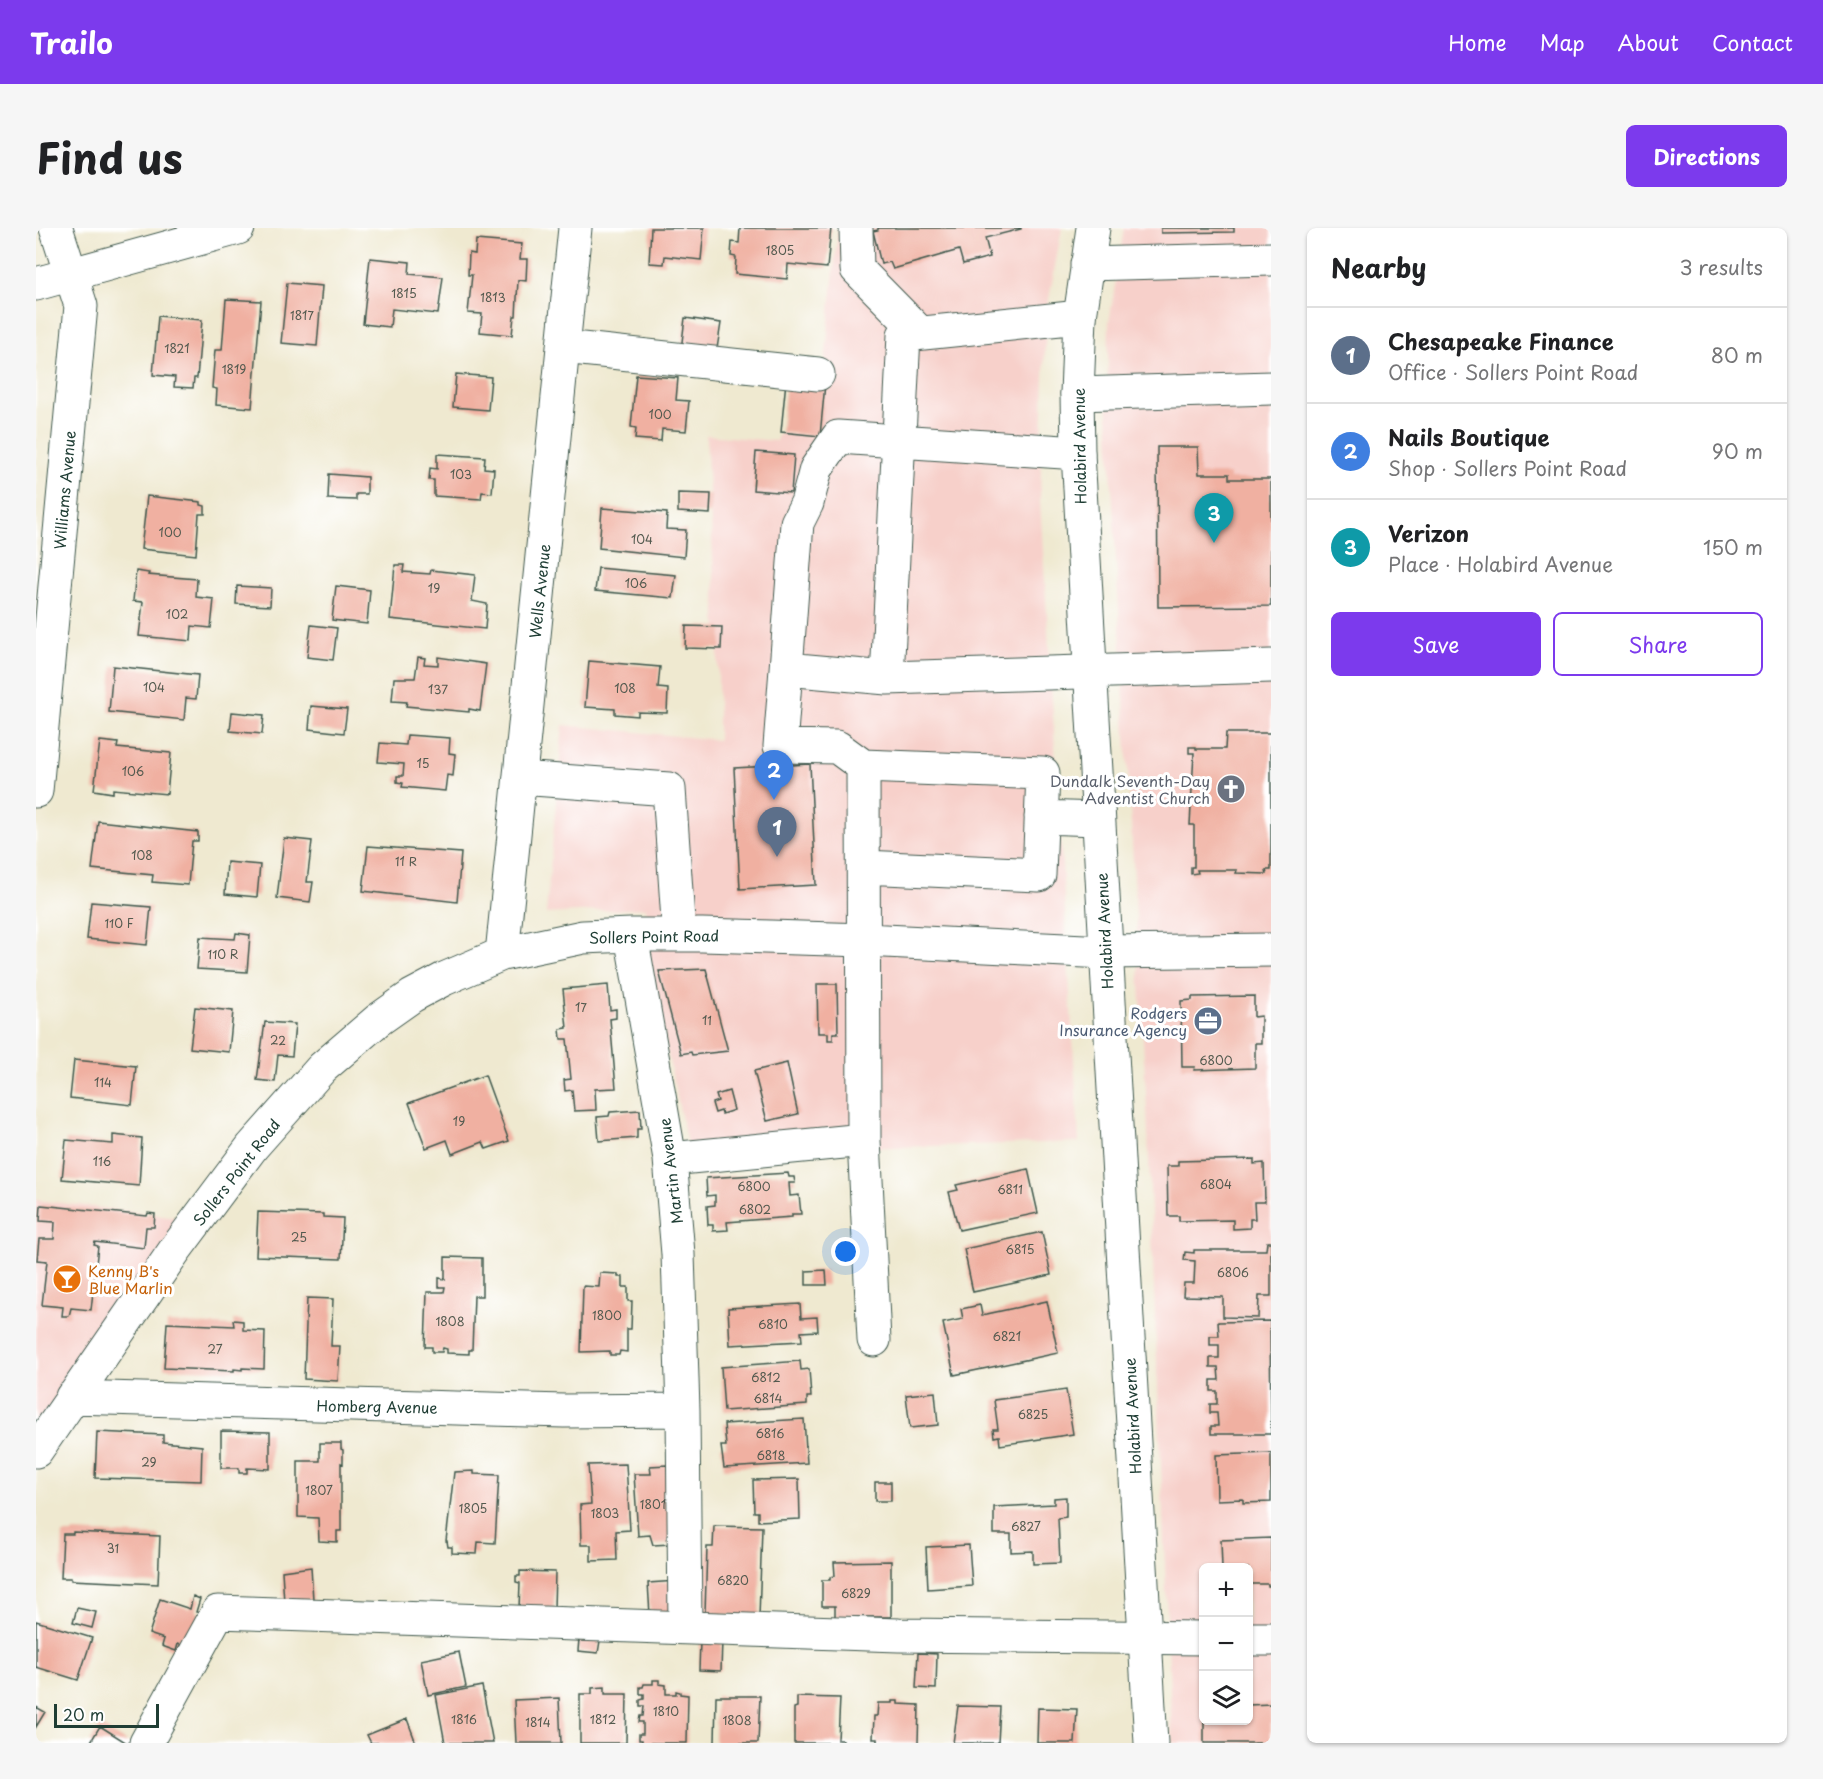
<!DOCTYPE html>
<html lang="en">
<head>
<meta charset="utf-8">
<style>
	:root { --surface:#fff; --page:#f6f6f6; --text:#202124; --muted:#757577; --line:#e0e0e0; --accent:#7c3aed }
	body { margin:0; font-family:"Playpen Sans",sans-serif; background:var(--page); color:var(--text) }
	.controls { position:absolute; right:18px; bottom:18px; display:grid; overflow:hidden; border-radius:9px; box-shadow:0 2px 4px #0004 }
	.controls button { width:54px; height:54px; display:grid; place-items:center; padding:0; border:0; border-bottom:2px solid var(--line); background:var(--surface); color:var(--text); font:30px sans-serif }
	.scale { position:absolute; left:18px; bottom:15px; width:105px; box-sizing:border-box; padding-left:6px; border:3px solid #1f3d34; border-top:0; font-size:16px; line-height:21px; white-space:nowrap; color:#1f3d34; -webkit-text-stroke:4px #fff; paint-order:stroke }
	.you { position:absolute; left:810px; top:1024px; width:21px; height:21px; margin:-15px; border:4px solid #fff; border-radius:50%; background:#1a73e8; box-shadow:0 0 0 9px #1a73e833 }
	.badge { display:grid; place-items:center; width:39px; height:39px; border-radius:50%; background:var(--accent); color:#fff; font-size:20px; font-weight:700 }
	.pin { position:absolute; translate:-50% -50px; filter:drop-shadow(0 2px 3px #0008) }
	.pin::after { content:''; position:absolute; top:32px; width:21px; height:18px; background:inherit; clip-path:polygon(0 0,100% 0,50% 100%) }
	.list { margin:0; padding:0; list-style:none }
	h2 { display:flex; justify-content:space-between; align-items:center; height:78px; margin:0; padding:0 24px; font-size:26px }
	h2 small { font-size:20px; font-weight:400; color:var(--muted) }
	.list li { display:grid; grid-template-columns:39px 1fr auto; gap:18px; align-items:center; box-sizing:border-box; height:96px; padding:0 24px; border-top:2px solid var(--line) }
	.list b { display:block; font-size:22px; white-space:nowrap }
	.list p { margin:0; font-size:20px; white-space:nowrap; color:var(--muted) }
	.list em { font-size:20px; font-style:normal; color:var(--muted) }
	.actions { display:flex; gap:12px; padding:18px 24px }
	.actions a { flex:1; padding:14px 0; border:2px solid var(--accent); border-radius:9px; text-align:center; font-size:21px; color:var(--accent) }
	.actions .main { background:var(--accent); color:#fff }
	.icon { flex:none; width:33px; height:33px; fill:none; stroke:currentColor; stroke-width:2; stroke-linecap:round; stroke-linejoin:round }
	.map { position:relative; flex:none; width:1235px; height:1515px; overflow:hidden; border-radius:9px }
	header { display:flex; align-items:center; gap:36px; box-sizing:border-box; height:84px; padding:0 30px; background:var(--accent); color:#fff }
	header strong { font-size:28px }
	nav { display:flex; gap:33px; margin-inline-start:auto; font-size:21px }
	.intro { display:flex; align-items:center; justify-content:space-between; box-sizing:border-box; height:144px; padding:0 36px }
	h1 { margin:0; font-size:42px }
	.button { padding:15px 27px; border-radius:9px; background:var(--accent); color:#fff; font-size:21px; font-weight:700 }
	main { display:flex; gap:36px; padding:0 36px }
	aside { flex:1; background:var(--surface); border-radius:9px; box-shadow:0 2px 4px #0004 }
	.map>svg:first-child { display:block }
	.built { fill:#f7d0ca; fill-rule:evenodd }
	.building { fill:#f0b0a1 }
	.lines { fill:none; stroke-linecap:round; stroke-linejoin:round }
	.minor-casing { stroke:#3e574b; stroke-width:35 }
	.major-casing { stroke:#3e574b; stroke-width:35 }
	.minor { stroke:#fff; stroke-width:33 }
	.major { stroke:#fff; stroke-width:33 }
	.labels { text-anchor:middle; dominant-baseline:central; stroke-width:6; stroke-linejoin:round; paint-order:stroke }
	.number-label { font-size:12px; fill:#535a4f }
	.street-label { font-size:15px; fill:#1f3d34; stroke:#fff }
	.worship-label { font-size:15px; fill:#5b616d; stroke:#fff; text-anchor:end }
	.service-label { font-size:15px; fill:#4e5e75; stroke:#fff; text-anchor:end }
	.food-label { font-size:15px; fill:#c56008; stroke:#fff; text-anchor:start }
</style>
</head>
<body>
<header>
<strong>Trailo</strong>
<nav><a>Home</a><a>Map</a><a>About</a><a>Contact</a></nav>
</header>
<div class="intro"><h1>Find us</h1><a class="button">Directions</a></div>
<main>
<div class="map">
<svg width="1235" height="1515" viewBox="0 0 1235 1515">
	<rect width="100%" height="100%" fill="#fff"/>
	<filter id="ink" filterUnits="userSpaceOnUse"><feTurbulence type="fractalNoise" baseFrequency=".0167" numOctaves="2"/><feDisplacementMap in="SourceGraphic" scale="12" xChannelSelector="R" yChannelSelector="G"/><feConvolveMatrix kernelMatrix="1 2 1 2 8 2 1 2 1" color-interpolation-filters="sRGB"/></filter>
	<filter id="wash" filterUnits="userSpaceOnUse"><feTurbulence type="fractalNoise" baseFrequency=".008" numOctaves="4" result="noise"/><feDisplacementMap in="SourceGraphic" scale="24" xChannelSelector="R" yChannelSelector="G"/><feGaussianBlur stdDeviation="1.35" result="paint"/><feColorMatrix in="noise" values="0 0 0 0 0 0 0 0 0 0 0 0 0 0 0 0 0 1.4 0 .05"/><feComposite in="paint" operator="in"/></filter>
	<g filter="url(#wash)">
		<rect width="100%" height="100%" fill="#efe9d0"/>
		<path class="built" d="M802 0H1026L1010 88 1004 273 1043 914 819 920 654 929 614 744 610 680 510 686 527 497 682 512V419L670 207 740 213 743 205 782 208Z
			M1088 0H1235V1515H1136L1111 882 1071 170 1073 95ZM1168 1340H1212V1492H1168Z
			M0 972 147 990 0 1207Z"/>
		<g id="blocks">
			<path class="building" d="M615 0H668L665 32 629 28 628 36 613 35Z
				M704 0H795L791 40 752 36 751 51 699 46 700 29 695 28 696 14 703 15Z
				M842 0H985V1L949 10 954 29 927 36 923 22 857 41 854 34 845 36 837 3 842 2Z
				M1125 0H1198V4L1125 5Z
				M440 12 486 16 484 31H491L490 53 482 52 480 88H478L476 107 444 104 446 86 432 85 436 47H432L433 25 439 26Z
				M334 30 374 34 373 46 407 49 402 86 356 81 354 99 327 96Z
				M251 55 286 58 281 118 245 115Z
				M190 71 225 73 216 180 180 177 181 161 176 160 179 122H186Z
				M122 88 166 92 161 150H158L157 160 138 159 139 149 117 147Z
				M649 90 685 95 680 127 645 122Z
				M420 146 455 149 452 182 417 179Z
				M600 147 642 150 640 172 653 173 650 203 626 201 625 213 599 211 600 200 595 199Z
				M750 153 789 156 784 208 745 204Z
				M1121 219H1162L1163 246H1193V251H1235V378L1122 379Z
				M720 224 758 227 755 265 717 262Z
				M401 226 449 229 448 240 458 241 456 265 446 264 445 271 398 268V252H393L394 240 401 241Z
				M293 246 331 249V266H320V272L292 271Z
				M642 265 675 266 674 286 642 284Z
				M111 268 165 274V277L169 278V286H163L160 327 105 321Z
				M566 280 631 285 630 301 650 302 648 329 563 320Z
				M359 337H368L367 344 394 346 395 342 439 347 436 373 451 376 449 401 354 391Z
				M562 340 640 347 637 370 559 363Z
				M100 343 113 345 112 347 161 351 160 369 178 371 175 400 156 398 155 413 103 408 107 374 97 373Z
				M201 358 235 360 234 378 200 376Z
				M300 358 334 362 331 396 296 392Z
				M275 397 301 400 297 432 271 429Z
				M650 398 686 399 685 421 649 420Z
				M382 429 389 430 388 436 402 437V429L450 436 444 483 433 481V484L370 478 371 474 356 473 358 450H379Z
				M553 433 624 439 622 460 632 461 631 485 602 484V488L579 486V481L549 479Z
				M77 438 162 447 160 471 150 470 148 492 73 484Z
				M275 478 311 481 308 505 273 501Z
				M196 484 228 487 226 506 194 503Z
				M1190 505H1235V642H1230L1231 646 1200 645 1201 642H1161L1162 645 1155 646V639H1158V597H1154L1158 525H1153V519H1160V521H1189Z
				M371 507 414 510 413 525 419 526 417 548 411 547 409 563 366 559 367 555 361 554V548H367L368 536 342 534 344 515 370 517Z
				M64 513 82 515 81 520 135 525 131 566 77 561V565L58 562Z
				M774 536 780 657 704 661 698 540Z
				M62 593 162 604V613H156L152 657 116 654 117 647 56 641Z
				M248 610 276 613 271 654H277L274 674 241 670Z
				M332 618 425 625 421 674 327 663Z
				M191 634 224 637 221 669 189 666Z
				M55 674 115 679 111 717 51 711Z
				M200 705 214 707 211 744 161 741 164 709 199 711Z
				M670 741 692 823 656 827 655 824 645 826 623 743Z
				M781 756H801L802 805H797V812H792V805H782Z
				M572 757 574 782 580 781V790L574 791 580 860 559 861 560 882 538 883 536 862 529 863 528 852 535 851 531 811H525L524 801 531 800 527 761Z
				M1218 768V789L1225 788V815H1219V840L1158 842 1159 839H1146L1145 773 1156 772V769Z
				M159 779 197 783 193 824 154 820Z
				M229 794 259 796 256 828 242 827 239 854 221 852Z
				M38 832 100 838 96 877 34 870Z
				M751 835 762 886 731 893 718 843Z
				M449 847 473 913 450 921 447 914 416 926 411 912 390 920 373 875Z
				M693 863 698 882 686 886 685 883 679 885 676 875 682 873 680 867Z
				M604 882 605 901H601V910L563 913 561 889 573 888 574 884Z
				M77 907 106 910 103 958 26 951 30 912 77 916Z
				M1218 931V936L1228 935 1229 974H1218L1219 991H1214V1000L1197 1001V992L1143 993V988H1132L1131 938H1142V933Z
				M992 941 1002 985 923 1002 913 964 922 962 920 957Z
				M752 945 753 949H758L759 955H753L754 968 763 967 765 986H756V989L691 994 692 1002 677 1003V997H672L671 978 679 977V967L671 968 670 950Z
				M5 977 111 988 112 985 119 986 118 999H110L108 1020 59 1014 58 1017 62 1018 55 1082 35 1080 33 1088H26L27 1079 6 1077 11 1033 1 1032 3 1011H18L19 994 4 993Z
				M222 984 287 986V989L307 990 305 1031 220 1028Z
				M1006 1004 1015 1047 937 1064 928 1021Z
				M1231 1014H1235V1068H1223L1222 1090 1187 1089V1069L1147 1068 1148 1055H1158L1159 1033 1148 1032 1149 1024 1158 1025V1022H1230Z
				M409 1029 446 1030V1068H438L436 1122H433V1126L411 1125V1121L407 1120 406 1124H396V1119H389L391 1064H408L409 1059H403V1050L409 1051Z
				M790 1042 791 1057H770V1043Z
				M564 1045 582 1046V1049H587V1059H592V1073H596L595 1101H591V1124L584 1123 583 1127H574V1123L545 1124 547 1058 563 1059Z
				M271 1070 297 1071 295 1118H304L302 1153 268 1151Z
				M1011 1073 1022 1125 918 1147 907 1095 927 1091 925 1081 944 1077 946 1087Z
				M764 1076 765 1090 781 1089 782 1103 765 1104 766 1113 694 1117 692 1080Z
				M197 1092 207 1093V1102L229 1103 228 1141 206 1140V1142L198 1141V1143L128 1140 131 1095 198 1098Z
				M1234 1093 1235 1206H1175V1198H1182L1181 1185H1174V1176H1181V1163H1175V1152H1183L1182 1139H1174V1130H1183V1117H1174V1108H1183L1182 1094Z
				M764 1133 765 1142 773 1141 775 1169H771V1177L688 1183 685 1139Z
				M1030 1162 1037 1206 964 1217 963 1208 958 1209 957 1201H962L958 1172Z
				M899 1164 902 1197 874 1200 870 1167Z
				M768 1191 771 1235 688 1240 685 1218H690L688 1196Z
				M185 1203 234 1204V1241L211 1240V1245H203V1240H185Z
				M61 1204 127 1207V1214L166 1218 165 1253 59 1250Z
				M284 1215H305V1221L307 1222V1236L305 1235V1303H301V1314L283 1313 282 1290 262 1289V1233H284Z
				M1235 1225V1274L1207 1275V1271L1181 1272 1180 1227Z
				M590 1236 594 1302 580 1303 581 1332 555 1333V1317H545L544 1277 555 1276 552 1237Z
				M631 1237 637 1306 635 1316 617 1317 614 1307 602 1308 598 1246H615L614 1238Z
				M438 1243V1246L463 1247 459 1315 442 1314 441 1326 416 1325V1319H412L411 1313H410L418 1244Z
				M763 1251 764 1291 722 1293V1284H718L717 1252Z
				M839 1254H855V1273H839Z
				M1030 1269V1289L1022 1290 1024 1335 997 1336V1323L975 1324V1306H958V1279L1018 1276V1270Z
				M678 1298 726 1299 723 1390 669 1385 671 1319H677Z
				M37 1304 124 1308 122 1356 35 1352V1350H25L27 1306H37Z
				M1235 1310V1358H1232V1356H1212V1340H1186L1185 1312Z
				M933 1317 936 1358 892 1361 890 1319Z
				M855 1333V1389H799V1378H786V1352H794V1349L799 1348 798 1334Z
				M275 1339 277 1372 248 1374 246 1343Z
				M484 1343 519 1344 518 1381 483 1380 484 1355 480 1354V1348H484Z
				M641 1353 643 1385 614 1387 612 1355Z
				M157 1368 164 1371 160 1384 165 1385 154 1420 142 1416 140 1423 126 1418 128 1411 113 1406 124 1371 154 1381Z
				M41 1380 60 1384 56 1400 37 1395Z
				M0 1393 56 1410 42 1452 0 1439Z
				M543 1411 564 1413 562 1425 542 1423Z
				M664 1413H686L685 1443 663 1442Z
				M423 1424 430 1459 392 1467 385 1432Z
				M882 1425 901 1426 900 1461 880 1460Z
				M617 1452H623V1456L630 1457V1466H640V1463L644 1464V1466L652 1467 651 1515H606V1512H603V1506H607V1494H603L604 1488H607L608 1478H604V1472L608 1471V1466H604V1459H607L608 1456H617Z
				M446 1458 457 1515H409L400 1467Z
				M569 1459V1466H591L590 1515H544V1466H556V1460Z
				M680 1468H724L722 1515H679Z
				M761 1469 804 1470 802 1512H807V1515H758V1480L761 1479Z
				M523 1470 525 1515H480L478 1472Z
				M856 1473H862V1476L883 1477 882 1515H841V1511H837L838 1488H841L842 1475H856Z
				M1235 1476V1515H1168V1492H1212V1477Z
				M922 1478 964 1479 962 1515H917Z
				M0 1479 9 1484 0 1499Z
				M1002 1480 1041 1481 1039 1515H1001Z
				M371 1491 380 1515H335L331 1507Z
				M64 1498 91 1515H54Z"/>
		</g>
	</g>
	<g filter="url(#ink)">
		<use href="#blocks" fill-opacity="0" stroke="#3e574b" stroke-width="1.5"/>
		<g class="lines">
			<g class="minor-casing">
				<path id="minor" d="M820 0 821 41 884 105
					M1051 36 1235 31
					M0 56 202 0
					M1044 89 868 107 851 450 1235 438
					M527 119 782 146
					M1041 166 1235 160
					M750 441 744 518 801 519 827 538 828 912 838 1112
					M851 450 750 441 761 295 771 275 780 241 802 209 1042 225
					M827 538 1007 545 1003 647 828 639
					M484 550 633 561 643 707
					M0 563 45 78 20 0
					M1005 589 1061 591
					M595 707 634 931 642 1026 647 1182 649 1399
					M466 726 539 0
					M634 931 828 912
					M36 1169 528 1183 647 1182
					M0 1223 139 1022 216 919 286 840 342 792 376 768 408 751 466 726 547 709 595 707H666L829 712 1069 724 1235 722
					M1212 1411H1235
					M110 1515 182 1384 863 1407 1168 1410"/>
			</g>
			<g class="major-casing">
				<path id="major" d="M1057 0 1044 89 1041 166 1042 225 1115 1515"/>
			</g>
			<use href="#minor" class="minor"/>
			<use href="#major" class="major"/>
		</g>
	</g>
	<defs>
		<g id="church-disc" transform="scale(1.5)"><circle r="9.5" fill="#6b7280" stroke="#fff"/><path d="M-1.2-6h2.4v3.5h3.3v2.4h-3.3V6h-2.4V-.1h-3.3v-2.4h3.3Z" fill="#fff"/></g>
		<g id="office-disc" transform="scale(1.5)"><circle r="9.5" fill="#5c6f8a" stroke="#fff"/><path d="M-6-3h4V-5.5h4V-3h4V5H-6ZM-1-4.5V-3h2v-1.5ZM-6 0V1H6V0Z" fill="#fff"/></g>
		<g id="bar-disc" transform="scale(1.5)"><circle r="9.5" fill="#e8710a" stroke="#fff"/><path d="M-6-5H6L.8 .8V4.5H3.5V6h-7V4.5H-.8V.8Z" fill="#fff"/></g>
	</defs>
	<g fill-rule="evenodd">
		<use href="#church-disc" x="1195" y="561"/>
		<use href="#office-disc" x="1172" y="793"/>
		<use href="#bar-disc" x="31" y="1051"/>
	</g>
	<g class="labels">
		<g class="number-label">
			<text x="744" y="22">1805</text>
			<text x="368" y="65">1815</text>
			<text x="457" y="69">1813</text>
			<text x="266" y="87">1817</text>
			<text x="141" y="120">1821</text>
			<text x="198" y="141">1819</text>
			<text x="624" y="186">100</text>
			<text x="425" y="246">103</text>
			<text x="134" y="304">100</text>
			<text x="606" y="311">104</text>
			<text x="600" y="355">106</text>
			<text x="398" y="360">19</text>
			<text x="141" y="386">102</text>
			<text x="118" y="459">104</text>
			<text x="589" y="460">108</text>
			<text x="402" y="461">137</text>
			<text x="387" y="535">15</text>
			<text x="97" y="543">106</text>
			<text x="106" y="627">108</text>
			<text x="370" y="633">11 R</text>
			<text x="83" y="695">110 F</text>
			<text x="187" y="726">110 R</text>
			<text x="545" y="779">17</text>
			<text x="671" y="792">11</text>
			<text x="242" y="812">22</text>
			<text x="1180" y="832">6800</text>
			<text x="67" y="854">114</text>
			<text x="423" y="893">19</text>
			<text x="66" y="933">116</text>
			<text x="1180" y="956">6804</text>
			<text x="718" y="958">6800</text>
			<text x="974" y="961">6811</text>
			<text x="719" y="981">6802</text>
			<text x="263" y="1009">25</text>
			<text x="984" y="1021">6815</text>
			<text x="1197" y="1044">6806</text>
			<text x="571" y="1087">1800</text>
			<text x="414" y="1093">1808</text>
			<text x="737" y="1096">6810</text>
			<text x="971" y="1108">6821</text>
			<text x="179" y="1121">27</text>
			<text x="730" y="1149">6812</text>
			<text x="732" y="1170">6814</text>
			<text x="997" y="1186">6825</text>
			<text x="734" y="1205">6816</text>
			<text x="735" y="1227">6818</text>
			<text x="113" y="1234">29</text>
			<text x="283" y="1262">1807</text>
			<text x="617" y="1276">1801</text>
			<text x="437" y="1280">1805</text>
			<text x="569" y="1285">1803</text>
			<text x="990" y="1298">6827</text>
			<text x="77" y="1320">31</text>
			<text x="697" y="1352">6820</text>
			<text x="820" y="1365">6829</text>
			<text x="630" y="1483">1810</text>
			<text x="428" y="1491">1816</text>
			<text x="567" y="1491">1812</text>
			<text x="701" y="1492">1808</text>
			<text x="502" y="1494">1814</text>
		</g>
		<g class="street-label">
			<text transform="translate(1043 218) rotate(-91)">Holabird Avenue</text>
			<text transform="translate(28 262) rotate(-85)">Williams Avenue</text>
			<text transform="translate(503 363) rotate(-84)">Wells Avenue</text>
			<text transform="translate(1068 703) rotate(-93)">Holabird Avenue</text>
			<text transform="translate(618 708) rotate(-1)">Sollers Point Road</text>
			<text transform="translate(634 943) rotate(-97)">Martin Avenue</text>
			<text transform="translate(200 944) rotate(-52)">Sollers Point Road</text>
			<text transform="translate(341 1178) rotate(1)">Homberg Avenue</text>
			<text transform="translate(1096 1188) rotate(-93)">Holabird Avenue</text>
		</g>
		<g class="worship-label">
			<text x="1174" y="552">Dundalk Seventh-Day<tspan x="1174" dy="17">Adventist Church</tspan></text>
		</g>
		<g class="service-label">
			<text x="1151" y="784">Rodgers<tspan x="1151" dy="17">Insurance Agency</tspan></text>
		</g>
		<g class="food-label">
			<text x="52" y="1042">Kenny B's<tspan x="52" dy="17">Blue Marlin</tspan></text>
		</g>
	</g>
</svg>
<div class="controls">
<button>+</button>
<button>−</button>
<button><svg class="icon" aria-label="layers" viewBox="0 0 24 24"><path d="M12 4l9 5-9 5-9-5zM3 14l9 5 9-5"/></svg></button>
</div>
<div class="scale">20 m</div>
<div class="you"></div>
<div class="pin badge" style="left:741px;top:629px;background:#5c6f8a">1</div>
<div class="pin badge" style="left:738px;top:572px;background:#3f7fe0">2</div>
<div class="pin badge" style="left:1178px;top:315px;background:#0f9aa8">3</div>
</div>
<aside>
<h2>Nearby<small>3 results</small></h2>
<ul class="list">
<li><span class="badge" style="background:#5c6f8a">1</span><div><b>Chesapeake Finance</b><p>Office · Sollers Point Road</p></div><em>80 m</em></li>
<li><span class="badge" style="background:#3f7fe0">2</span><div><b>Nails Boutique</b><p>Shop · Sollers Point Road</p></div><em>90 m</em></li>
<li><span class="badge" style="background:#0f9aa8">3</span><div><b>Verizon</b><p>Place · Holabird Avenue</p></div><em>150 m</em></li>
</ul>
<div class="actions"><a class="main">Save</a><a>Share</a></div>
</aside>
</main>
</body>
</html>
